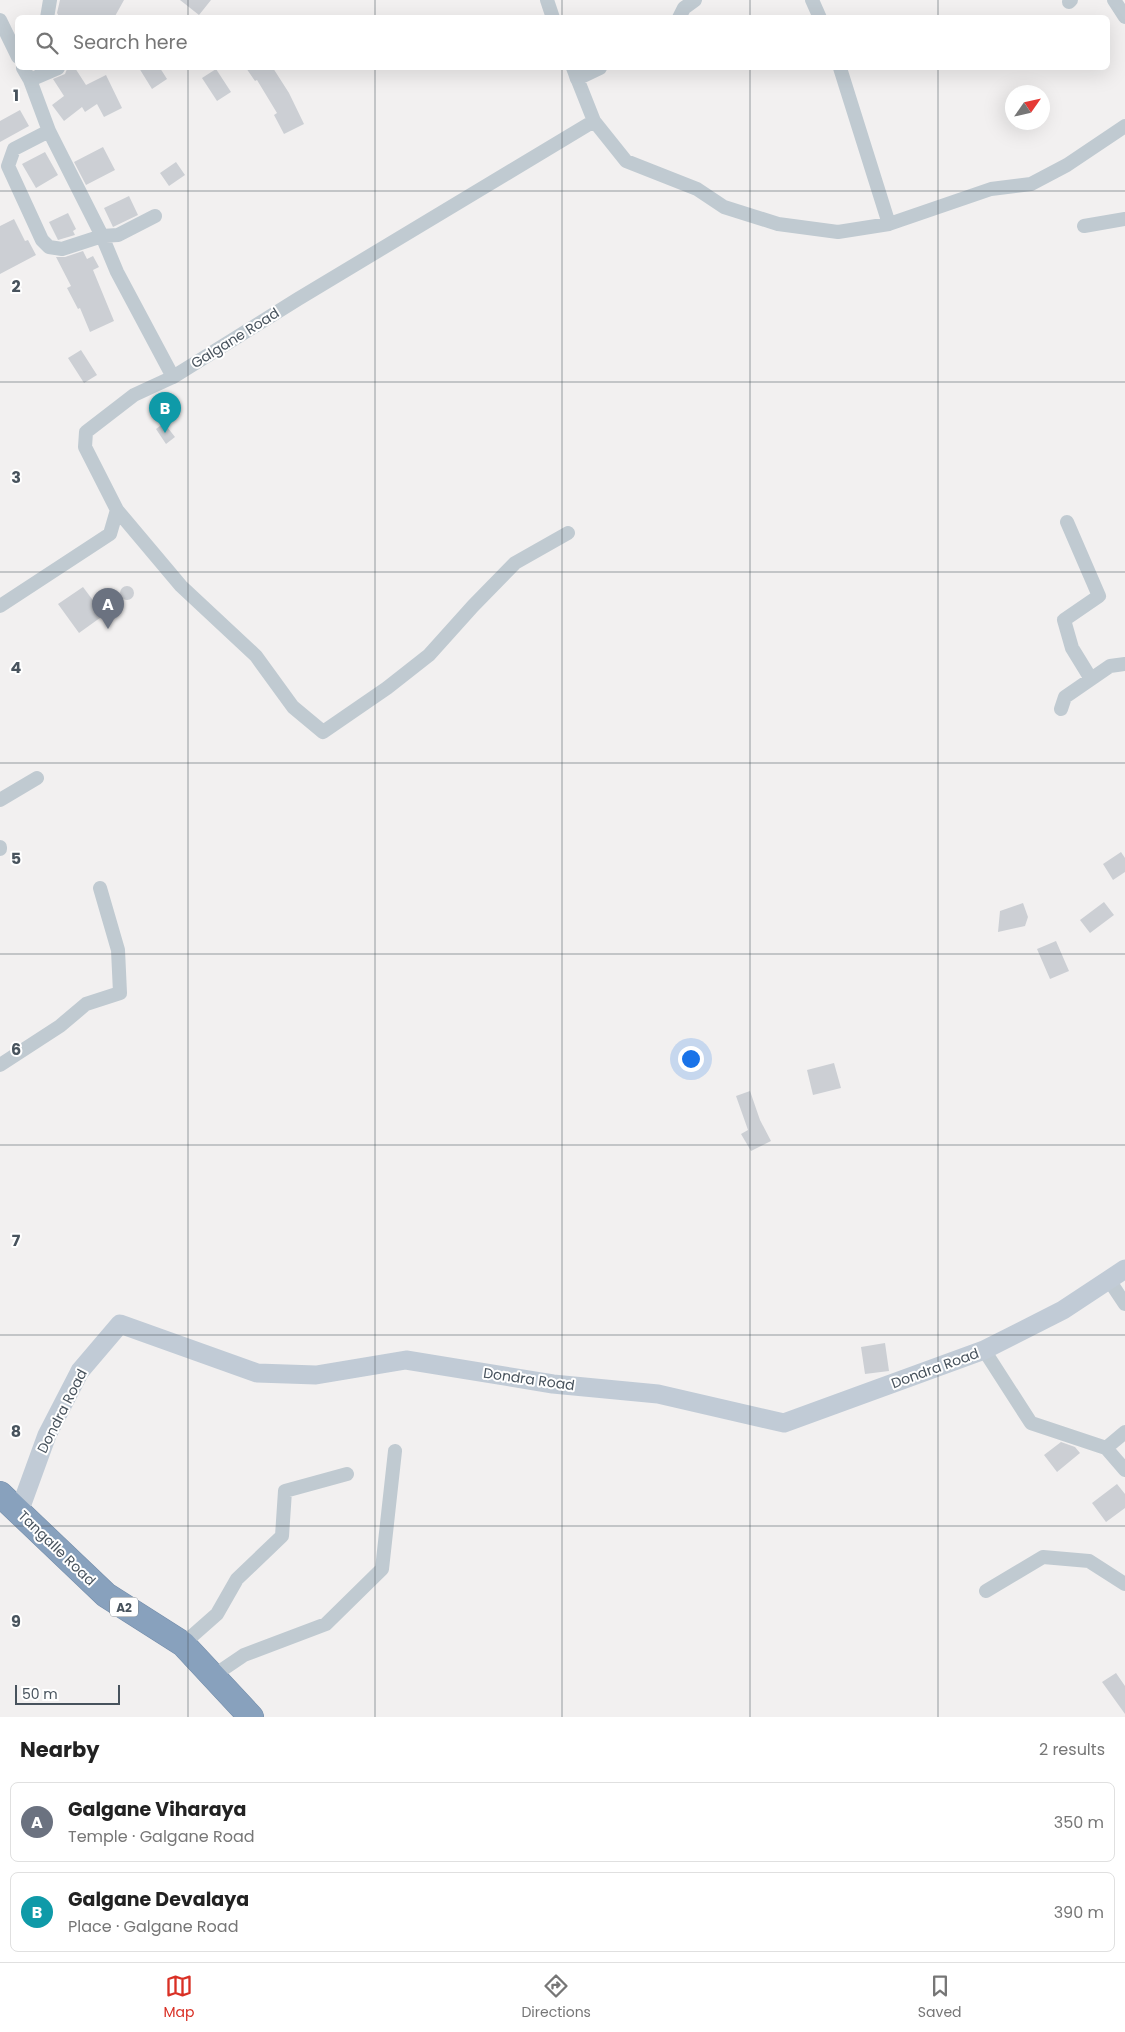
<!DOCTYPE html>
<html lang="en">
<head>
<meta charset="utf-8">
<style>
	:root { --surface:#fff; --page:#f6f6f6; --text:#222; --muted:#767676; --line:#e0e0e0; --accent:#d93025 }
	body { margin:0; font-family:Poppins,sans-serif; background:var(--page); color:var(--text) }
	.compass { position:absolute; left:1005px; top:85px; width:45px; height:45px; border-radius:50%; background:var(--surface); box-shadow:0 5px 20px #0002; rotate:56deg }
	.scale { position:absolute; left:15px; bottom:12px; width:105px; box-sizing:border-box; padding-left:5px; border:2px solid #48535d; border-top:0; font-size:14px; line-height:18px; white-space:nowrap; color:#48535d; -webkit-text-stroke:4px #fff; paint-order:stroke }
	.you { position:absolute; left:690px; top:1058px; width:18px; height:18px; margin:-12px; border:4px solid #fff; border-radius:50%; background:#1a73e8; box-shadow:0 0 0 8px #1a73e833 }
	.badge { display:grid; place-items:center; width:32px; height:32px; border-radius:50%; background:var(--accent); color:#fff; font-size:16px; font-weight:700 }
	.pin { position:absolute; translate:-50% -41px; filter:drop-shadow(0 1px 2px #0008) }
	.pin::after { content:''; position:absolute; top:26px; width:18px; height:15px; background:inherit; clip-path:polygon(0 0,100% 0,50% 100%) }
	.list { margin:0; padding:0; list-style:none }
	h2 { display:flex; justify-content:space-between; align-items:center; height:65px; margin:0; padding:0 20px; font-size:21px }
	h2 small { font-size:16px; font-weight:400; color:var(--muted) }
	.list li { display:grid; grid-template-columns:32px 1fr auto; gap:15px; align-items:center; box-sizing:border-box; height:80px; margin:0 10px 10px; padding:0 10px; border:1px solid var(--line); border-radius:8px }
	.list b { display:block; font-size:19px; white-space:nowrap }
	.list p { margin:0; font-size:16px; white-space:nowrap; color:var(--muted) }
	.list em { font-size:16px; font-style:normal; color:var(--muted) }
	.icon { flex:none; width:28px; height:28px; fill:none; stroke:currentColor; stroke-width:2; stroke-linecap:round; stroke-linejoin:round }
	.map { position:relative; flex:none; width:1125px; height:1717px; overflow:hidden }
	.search { position:absolute; background:var(--surface); box-shadow:0 5px 20px #0002; left:15px; right:15px; top:15px; height:55px; display:flex; align-items:center; gap:12px; box-sizing:border-box; padding:0 18px; border-radius:8px; color:var(--muted); font-size:19px }
	.sheet { height:245px; background:var(--surface) }
	nav { display:flex; justify-content:space-around; align-items:center; box-sizing:border-box; height:70px; border-top:1px solid var(--line); background:var(--surface); font-size:14px; color:var(--muted) }
	nav a { display:grid; justify-items:center; gap:2px }
	nav .on { color:var(--accent) }
	.map>svg:first-child { display:block }
	.building { fill:#cccfd4 }
	.lines { fill:none; stroke-linecap:round; stroke-linejoin:round }
	.highway-casing { stroke:#738ca9; stroke-width:26 }
	.street { stroke:#c0cad1; stroke-width:14 }
	.secondary { stroke:#c1cbd6; stroke-width:19 }
	.highway { stroke:#88a1bd; stroke-width:25 }
	.grid { fill:none; stroke:#48535d; stroke-width:1; stroke-opacity:0.55 }
	.labels { text-anchor:middle; dominant-baseline:central; stroke-width:4; stroke-linejoin:round; paint-order:stroke }
	.shield { fill:#fff; stroke:#7f878e; stroke-width:1 }
	.shield-label { font-size:12px; font-weight:bold; fill:#48535d }
	.street-label { font-size:14px; fill:#48535d; stroke:#fff }
	.grid-label { font-size:16px; text-anchor:middle; font-weight:bold; fill:#48535d; stroke:#fff; stroke-width:4; stroke-linejoin:round; paint-order:stroke }
</style>
</head>
<body>
<div class="map">
<svg width="1125" height="1717" viewBox="0 0 1125 1717">
	<rect width="100%" height="100%" fill="#f2f0f0"/>
	<path class="building" d="M60 0H124L114 18H60L57 13Z
		M180 0H211L199 15Z
		M139 68H160L167 79 152 89Z
		M246 68H273L289 93 304 124 284 134 274 115 277 113 257 80 255 81Z
		M67 69 75 68 86 85 106 75 122 108 104 117 97 104 85 112 82 107 64 121 52 105 64 96 53 79 65 74Z
		M216 69 231 92 217 101 202 78Z
		M20 110 29 126 0 142V121Z
		M103 147 115 170 86 185 74 162Z
		M45 152 58 175 36 188 22 164Z
		M176 162 185 175 169 186 160 173Z
		M129 196 138 215 113 227 104 208Z
		M68 213 76 229 73 231 75 235 58 240 49 222Z
		M14 219 25 241 28 240 36 255 0 274V226Z
		M83 251 87 259 93 256 99 267 93 270 114 321 90 332 80 308 78 309 67 288 71 286 56 257H65Z
		M81 350 97 375 84 383 68 358Z
		M164 423 175 437 166 444 156 429Z
		M120 593a7 7 0 1 1 14 0a7 7 0 1 1-14 0Z
		M83 587 104 615 79 633 58 604Z
		M1121 852 1125 858V872L1113 880 1103 864Z
		M1104 902 1114 915 1090 933 1080 920Z
		M1023 903 1028 917 1025 926 998 932 1000 911Z
		M1056 941 1069 971 1050 979 1037 949Z
		M834 1063 841 1088 813 1095 807 1070Z
		M750 1091 760 1120 771 1141 751 1151 741 1134 748 1130 736 1096Z
		M885 1343 889 1371 865 1374 861 1347Z
		M1061 1442 1075 1447 1080 1453 1057 1472 1044 1455Z
		M1117 1484 1125 1494V1508L1106 1522 1092 1503Z
		M1116 1673 1125 1686V1714L1102 1682Z"/>
	<g class="lines">
		<g class="highway-casing">
			<path id="highway" d="M0 1494 106 1595 183 1644 251 1717"/>
		</g>
		<path class="street" d="M547 0 553 18
			M812 0 820 18
			M1114 0 1125 17
			M1069 2 1071 0
			M47 18 50 0
			M679 18 684 8 695 0
			M0 20 18 57
			M23 68 30 80 49 131 102 236 117 272 173 377
			M573 68 594 121 626 161 697 189 724 207 778 224 838 232 889 224 991 189 1031 184 1067 165 1125 126
			M840 68 889 224
			M574 70 577 79 600 68
			M30 80 58 68
			M49 131 14 149 8 166 42 240 49 247 62 249 102 236 118 235 155 216
			M1084 226 1125 219
			M117 510 181 586 256 656 293 707 323 732 387 688 429 655 473 606 515 563 568 533
			M1067 522 1099 596 1064 620 1072 648 1091 679
			M0 606 110 534 117 510 85 447 86 432 134 395 173 377 298 299 594 121
			M1061 709 1065 697 1110 666 1125 664
			M0 800 37 778
			M0 847V849
			M0 1065 60 1026 86 1004 120 993 118 950 100 888
			M1109 1280 1125 1304
			M984 1350 1031 1423 1106 1448
			M1125 1432 1106 1448 1125 1470
			M986 1591 1043 1557 1089 1561 1125 1584
			M183 1644 217 1614 237 1579 282 1536 285 1491 347 1474
			M213 1676 244 1655 326 1624 382 1569 395 1451"/>
		<path class="secondary" d="M19 1512 47 1435 80 1371 120 1324 257 1373 316 1375 406 1360 553 1384 658 1394 784 1423 984 1350 1063 1310 1125 1269"/>
		<use href="#highway" class="highway"/>
	</g>
	<path class="grid" d="M188 0V18M375 0V18M562 0V18M750 0V18M938 0V18M188 68V1717M375 68V1717M562 68V1717M750 68V1717M938 68V1717M0 191H1125M0 382H1125M0 572H1125M0 763H1125M0 954H1125M0 1145H1125M0 1335H1125M0 1526H1125"/>
	<g class="labels">
		<rect class="shield" x="110" y="1597.5" width="28" height="19" rx="4"/>
		<g class="shield-label">
			<text x="124" y="1607">A2</text>
		</g>
		<g class="street-label">
			<text transform="translate(235 338) rotate(-32)">Galgane Road</text>
			<text transform="translate(935 1368) rotate(-20)">Dondra Road</text>
			<text transform="translate(529 1379) rotate(8)">Dondra Road</text>
			<text transform="translate(62 1411) rotate(-63)">Dondra Road</text>
			<text transform="translate(57 1548) rotate(44)">Tangalle Road</text>
		</g>
	</g>
	<g class="grid-label">
		<text x="16" y="101">1</text>
		<text x="16" y="292">2</text>
		<text x="16" y="483">3</text>
		<text x="16" y="673">4</text>
		<text x="16" y="864">5</text>
		<text x="16" y="1055">6</text>
		<text x="16" y="1246">7</text>
		<text x="16" y="1437">8</text>
		<text x="16" y="1627">9</text>
	</g>
</svg>
<svg class="compass" viewBox="-18 -18 36 36"><path d="M0-13l5 13h-10z" fill="#e53935"/><path d="M0 13l5-13h-10z" fill="#767676"/></svg>
<div class="scale">50 m</div>
<div class="you"></div>
<div class="pin badge" style="left:108px;top:629px;background:#6b7280">A</div>
<div class="pin badge" style="left:165px;top:433px;background:#0f9aa8">B</div>
<div class="search"><svg class="icon" aria-label="search" viewBox="0 0 24 24"><circle cx="10" cy="10" r="6"/><path d="M15 15l6 6"/></svg>Search here</div>
</div>
<section class="sheet">
<h2>Nearby<small>2 results</small></h2>
<ul class="list">
<li><span class="badge" style="background:#6b7280">A</span><div><b>Galgane Viharaya</b><p>Temple · Galgane Road</p></div><em>350 m</em></li>
<li><span class="badge" style="background:#0f9aa8">B</span><div><b>Galgane Devalaya</b><p>Place · Galgane Road</p></div><em>390 m</em></li>
</ul>
</section>
<nav>
<a class="on"><svg class="icon" aria-label="map" viewBox="0 0 24 24"><path d="M3 6l6-2 6 2 6-2v14l-6 2-6-2-6 2zM9 4v14M15 6v14"/></svg>Map</a>
<a><svg class="icon" aria-label="directions" viewBox="0 0 24 24"><path d="M12 3l9 9-9 9-9-9zM9 14v-3h6M13 9l2 2-2 2"/></svg>Directions</a>
<a><svg class="icon" aria-label="saved" viewBox="0 0 24 24"><path d="M7 4h10v16l-5-4-5 4z"/></svg>Saved</a>
</nav>
</body>
</html>
